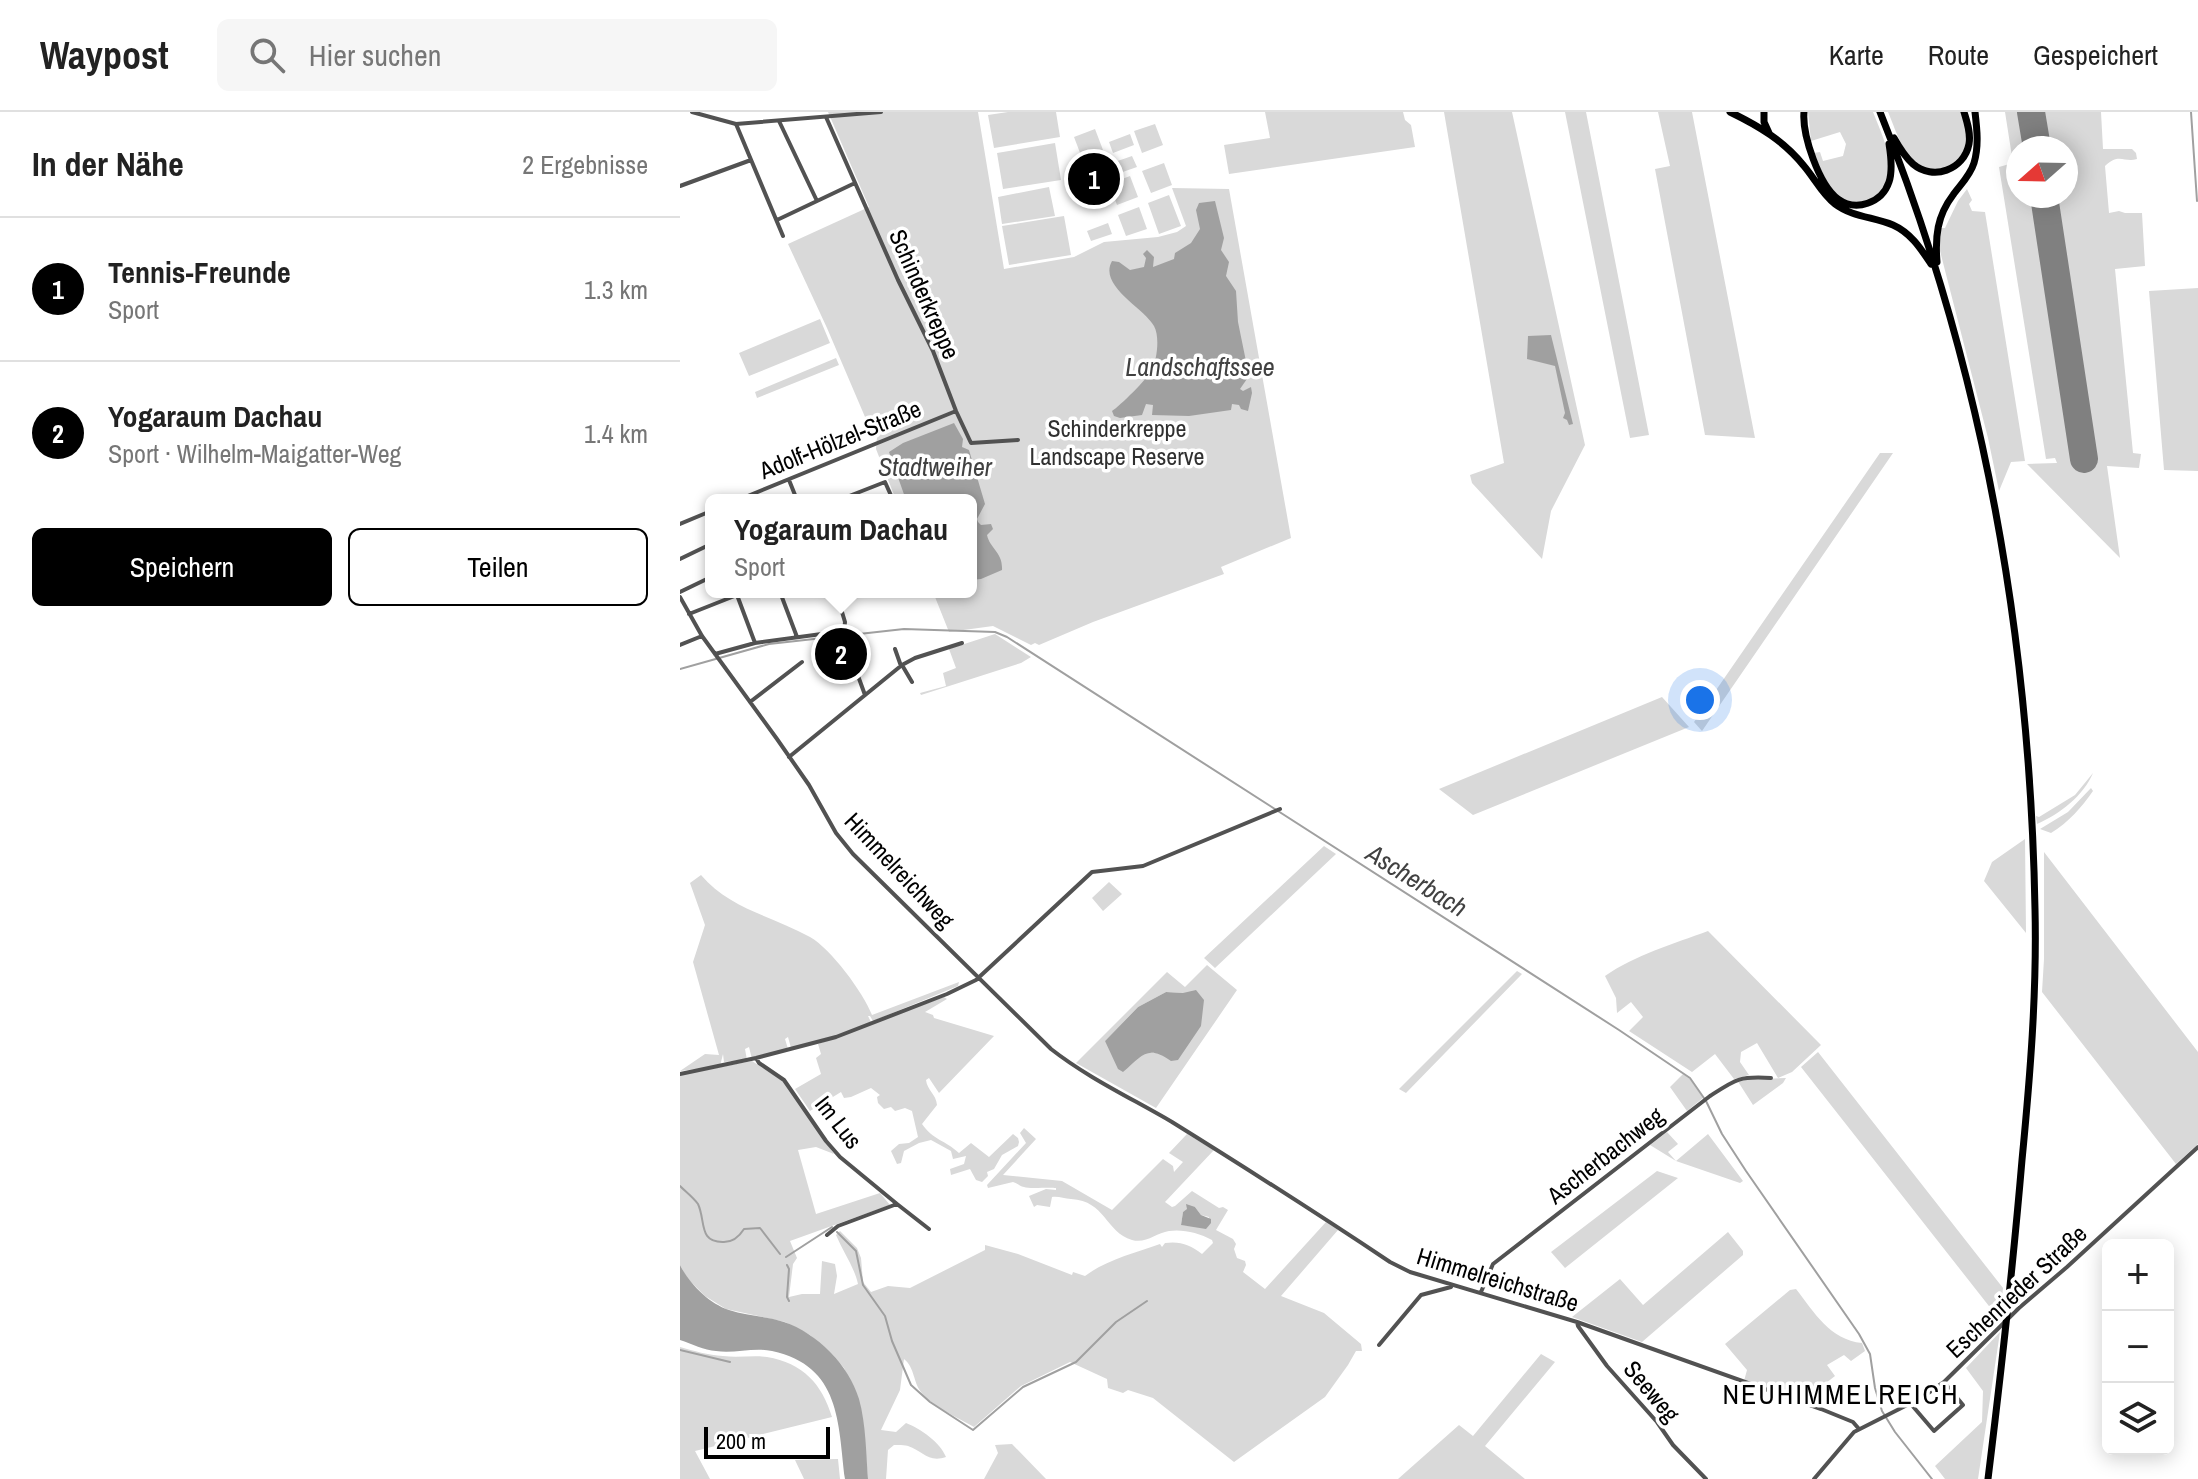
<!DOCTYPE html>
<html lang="de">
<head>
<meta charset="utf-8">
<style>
	:root { --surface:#fff; --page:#f6f6f6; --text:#222; --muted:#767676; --line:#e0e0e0; --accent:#000 }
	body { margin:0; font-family:"Archivo Narrow",sans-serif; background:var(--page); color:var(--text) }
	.controls { position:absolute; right:24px; bottom:24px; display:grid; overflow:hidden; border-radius:12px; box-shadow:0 4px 20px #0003 }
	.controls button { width:72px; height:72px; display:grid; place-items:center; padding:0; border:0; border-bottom:2px solid var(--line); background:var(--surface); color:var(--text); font:40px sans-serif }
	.compass { position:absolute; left:1326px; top:24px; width:72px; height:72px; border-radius:50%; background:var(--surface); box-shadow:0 4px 20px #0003; rotate:250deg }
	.scale { position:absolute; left:24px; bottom:20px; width:126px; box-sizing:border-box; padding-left:8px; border:4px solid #000; border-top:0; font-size:22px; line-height:28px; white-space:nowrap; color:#000; -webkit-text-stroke:6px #fff; paint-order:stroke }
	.you { position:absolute; left:1020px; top:588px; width:28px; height:28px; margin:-20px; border:6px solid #fff; border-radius:50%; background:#1a73e8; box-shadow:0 0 0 12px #1a73e833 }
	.badge { display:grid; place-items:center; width:52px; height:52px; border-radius:50%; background:var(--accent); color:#fff; font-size:26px; font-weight:700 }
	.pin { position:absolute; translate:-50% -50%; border:4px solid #fff; box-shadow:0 2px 8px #0006 }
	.popup { position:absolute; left:25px; top:382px; width:272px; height:104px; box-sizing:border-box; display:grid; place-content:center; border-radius:12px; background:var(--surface); filter:drop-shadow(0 2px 6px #0005); font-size:26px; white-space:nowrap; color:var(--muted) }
	.popup b { font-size:30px; color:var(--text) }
	.popup::after { content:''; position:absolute; left:50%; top:100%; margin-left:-16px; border:16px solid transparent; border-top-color:var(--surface) }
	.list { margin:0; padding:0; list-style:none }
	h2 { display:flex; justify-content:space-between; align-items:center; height:104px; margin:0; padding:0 32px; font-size:34px }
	h2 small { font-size:26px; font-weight:400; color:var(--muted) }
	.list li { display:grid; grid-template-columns:52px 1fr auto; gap:24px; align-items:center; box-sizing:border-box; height:144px; padding:0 32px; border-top:2px solid var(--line) }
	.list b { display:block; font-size:30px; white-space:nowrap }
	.list p { margin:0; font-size:26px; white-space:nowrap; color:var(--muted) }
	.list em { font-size:26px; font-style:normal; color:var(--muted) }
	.actions { display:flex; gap:16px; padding:24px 32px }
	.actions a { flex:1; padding:18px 0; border:2px solid var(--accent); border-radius:12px; text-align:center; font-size:28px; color:var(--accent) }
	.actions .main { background:var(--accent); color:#fff }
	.icon { flex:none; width:44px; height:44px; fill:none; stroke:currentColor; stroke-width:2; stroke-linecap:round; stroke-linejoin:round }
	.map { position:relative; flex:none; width:1518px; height:1367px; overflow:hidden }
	header { display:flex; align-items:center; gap:48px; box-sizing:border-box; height:112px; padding:0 40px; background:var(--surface); border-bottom:2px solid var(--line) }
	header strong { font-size:38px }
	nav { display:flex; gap:44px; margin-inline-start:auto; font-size:28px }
	.search { width:560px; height:72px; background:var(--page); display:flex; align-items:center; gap:20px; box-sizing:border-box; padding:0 28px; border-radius:12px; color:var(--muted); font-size:30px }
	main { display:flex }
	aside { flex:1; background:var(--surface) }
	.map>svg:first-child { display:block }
	.green { fill:#d9d9d9; fill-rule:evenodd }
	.water { fill:#a0a0a0 }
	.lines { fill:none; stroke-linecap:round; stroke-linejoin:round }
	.stream { stroke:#a0a0a0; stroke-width:2 }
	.runway { stroke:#808080; stroke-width:28 }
	.minor { stroke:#525252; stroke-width:4 }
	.tertiary { stroke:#525252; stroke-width:4 }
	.trunk { stroke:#000; stroke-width:7 }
	.labels { text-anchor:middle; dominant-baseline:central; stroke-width:7; stroke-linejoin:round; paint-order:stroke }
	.street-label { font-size:24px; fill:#000; stroke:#fff }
	.park-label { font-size:24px; fill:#303030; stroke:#fff }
	.water-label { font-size:26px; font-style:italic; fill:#414141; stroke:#fff }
	.quarter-label { font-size:28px; letter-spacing:2px; fill:#000; stroke:#fff }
</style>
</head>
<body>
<header>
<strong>Waypost</strong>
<div class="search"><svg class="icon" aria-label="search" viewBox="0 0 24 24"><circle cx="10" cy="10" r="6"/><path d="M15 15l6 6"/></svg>Hier suchen</div>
<nav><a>Karte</a><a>Route</a><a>Gespeichert</a></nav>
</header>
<main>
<aside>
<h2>In der Nähe<small>2 Ergebnisse</small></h2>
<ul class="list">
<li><span class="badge">1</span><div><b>Tennis-Freunde</b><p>Sport</p></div><em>1.3 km</em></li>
<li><span class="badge">2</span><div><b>Yogaraum Dachau</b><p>Sport · Wilhelm-Maigatter-Weg</p></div><em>1.4 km</em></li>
</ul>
<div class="actions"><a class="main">Speichern</a><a>Teilen</a></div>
</aside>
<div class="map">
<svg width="1518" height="1367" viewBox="0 0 1518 1367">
	<rect width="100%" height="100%" fill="#fff"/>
	<path class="green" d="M148 0H298L324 157 394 145 424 130 478 125 497 120 506 114 492 76 549 77 611 426 541 455 544 462 413 510 359 533 355 531 351 533 313 514 269 520 253 480H291V388H216L196 337 197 325 194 326 147 216 108 132 189 95Z
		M328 0H376L380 25 314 36 308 3Z
		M585 0H723L725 8 731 13 735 35 549 62 544 33 590 26Z
		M764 0H832L905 333 871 399 862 447 792 371 790 363 824 351Z
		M885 0H906L969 323 950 326Z
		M978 0H1012L1075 326 1025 323 975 57 990 54Z
		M1128 0H1193C1200 18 1211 40 1209 60 1207 84 1180 101 1159 84 1147 75 1140 55 1134 41L1140 40 1143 49 1163 44 1166 32 1160 20 1131 29Z
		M1208 0H1281C1285 10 1290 26 1286 37 1278 58 1252 63 1235 49 1221 38 1215 16 1208 0Z
		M1325 0H1421L1423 37H1452L1456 41 1457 47C1444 51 1439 40 1425 54L1429 101 1439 99 1445 101H1462L1465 154 1435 157 1453 341 1461 342 1459 356 1427 354 1440 446 1347 352 1377 351 1375 346 1366 347 1319 55 1333 51ZM1338 36H1386V84H1338Z
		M475 12 483 33 462 41 454 19Z
		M415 17 423 38 402 46 394 25Z
		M450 22 454 33 433 41 429 30Z
		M375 31 381 68 323 77 317 41Z
		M452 44 457 55 434 63 429 52Z
		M484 51 492 73 471 81 462 59Z
		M450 64 458 85 437 93 429 72Z
		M369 75 375 104 322 112 318 85Z
		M1287 77 1292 88 1289 92 1292 99 1305 100 1345 349 1331 350 1319 379 1308 326 1259 135 1261 116H1265L1278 89Z
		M489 83 501 114 479 122 468 91Z
		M459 95 467 117 446 124 438 103Z
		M384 104 391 143 329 153 322 114Z
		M428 111 432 122 411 129 407 119Z
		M1518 176V359L1484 358 1469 179Z
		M140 207 150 231 69 264 59 241Z
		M156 246 159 253 77 286 75 280Z
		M1200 341H1213L1022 619 1014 610Z
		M315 522 351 545 341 551 241 583 240 581 266 574 263 561 276 556 269 537Z
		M982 585 1009 615 793 703 759 677Z
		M1413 661C1404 683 1380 702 1357 712L1356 704 1359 705 1395 683Z
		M1411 676 1413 679C1401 696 1389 710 1371 721L1360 717 1388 700Z
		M1345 727 1346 821 1304 769 1312 750Z
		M644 734 656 742 535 856 524 846Z
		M1364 740 1518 940V1032L1496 1052 1362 880 1364 847Z
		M21 763C50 797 92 804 130 825 151 837 183 880 192 903L279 870 278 874 193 909 190 904H188L191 910 155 924 111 936 108 925 105 927 108 937 72 947 69 935 65 937 67 948 44 950 43 942 40 954 0 959 25 942 39 943 13 850 25 813 10 771Z
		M429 770 442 782 423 799 412 786Z
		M1028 819 1141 933 1112 960 1098 966 1077 931 1061 940 1060 950 1069 963 1054 967 1035 942 1012 960 949 919 963 905 951 890 937 901 936 886 925 864C955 843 993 832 1028 819Z
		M527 853 557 878 476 996 396 951 487 860 505 875ZM486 880 503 881 480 941H465L425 929 458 895Z
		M837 859 842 862 726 981 719 977Z
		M264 885 267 887 245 900 253 903 254 906 314 924 259 981 249 966 246 968C247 978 256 982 257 993L242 1012C253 1028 265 1028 279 1041L291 1031 309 1045 333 1022 338 1026 339 1030 338 1034 322 1043 314 1057 307 1060 308 1064 302 1070 296 1068 290 1057 271 1063 270 1057 284 1052 286 1044 273 1047 271 1039 251 1028 239 1031 224 1039 221 1051 217 1052 211 1039 219 1032 229 1031 238 1025 232 999 225 996 215 999 211 995 204 997 198 991 197 985 200 983 191 976 171 985 164 986 161 980 130 999 115 977 141 962 136 946 141 942 138 932Z
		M1138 940 1323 1176 1321 1198 1316 1203 1121 955Z
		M72 949 103 969 154 1042 136 1035 118 1038 136 1102 200 1081 210 1093 110 1129 117 1146 113 1152 109 1185 122 1182H140L142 1149 155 1152 157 1164 154 1182 178 1172C174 1154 163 1140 156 1123L160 1119 177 1136 181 1146 183 1170 191 1180 208 1174 230 1176 305 1138V1133L338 1142 392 1163 393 1160 405 1164C426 1148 455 1141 480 1132L482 1135 485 1131C501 1129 510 1133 522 1142L533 1131 532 1128C519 1121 503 1117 489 1119 476 1121 466 1132 452 1128 425 1120 426 1089 391 1087 384 1087 379 1084 372 1085L370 1095 357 1093 354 1095 349 1084 366 1077 376 1078V1076C369 1075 349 1077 344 1075 340 1074 337 1071 333 1070L308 1076 307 1073 346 1031 340 1021 344 1016 356 1027 323 1063 382 1069 432 1098 483 1047 493 1054 494 1060 503 1050 489 1041 507 1022 534 1038 485 1090 492 1095 495 1094 512 1079 539 1096 543 1095 548 1098 536 1118 553 1127 556 1132 554 1137 557 1146 565 1149 566 1153 563 1160 585 1177 646 1110 658 1118 601 1184 644 1201 681 1232 682 1239H676L668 1253 645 1285 554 1350 473 1286 448 1278 443 1281 428 1276 427 1267 390 1250 341 1274 294 1315C279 1306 251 1294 241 1280 233 1270 235 1256 224 1247L220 1278 201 1318 216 1320 226 1311C241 1317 260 1330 266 1345 248 1351 243 1339 228 1334 227 1333 215 1333 214 1333L208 1338 206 1367H188L182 1303 164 1256 154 1244 130 1223 105 1210 46 1197 25 1184 7 1166 0 1153V963ZM515 1095 521 1103 529 1105 526 1115 501 1113 503 1100Z
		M1003 962 1010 967 1023 986 1007 999 990 975Z
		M1106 966 1103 971 1073 993 1057 968Z
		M987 1020 998 1032 988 1040 996 1049 1028 1022 1063 1069 1060 1071 996 1049 970 1033Z
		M977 1059 998 1066 885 1156 871 1140Z
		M1048 1120 1063 1139V1143L962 1230 892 1205 940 1167 963 1193Z
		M1116 1177C1134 1200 1150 1228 1182 1231L1185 1239 1171 1249 1164 1243 1147 1253 1155 1264 1123 1289 1064 1269 1067 1258 1045 1232 1110 1178Z
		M1320 1220 1298 1367H1265L1255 1354 1302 1310 1303 1279 1286 1256Z
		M0 1235C14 1239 28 1243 43 1244 58 1246 73 1243 87 1245 123 1251 142 1272 152 1305L15 1339 30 1367H0Z
		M861 1242 875 1250 805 1334 845 1367H718L779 1313 793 1324Z
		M332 1332 366 1367H304L318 1341 315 1333Z
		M158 1347 160 1367H124L115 1348Z"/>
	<path class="water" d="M535 89 544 126 541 138 549 150 546 164 556 179 558 210 569 264 560 277 563 279 571 275 572 281 568 299 561 297 559 293 552 292 551 298 509 304 472 303 473 293 466 292 462 303 440 306 434 304 432 299C440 294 468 266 472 258 477 247 480 225 474 214 464 196 418 174 432 149L439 150 450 158 464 155 466 146 463 142 467 138 474 145 473 155 494 147 495 141 511 131 520 117 516 98 519 91Z
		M871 223 893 312 889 313 887 308 883 306 885 301 875 254 847 247 848 224Z
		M274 311 283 327 282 335 289 338 305 392 297 407 298 410 301 413 311 412 313 417 307 423C310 437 323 440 322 458L301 467 291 468V388H226L209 340 223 331Z
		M516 878 524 888 521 914 498 948 491 949C467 932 462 944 443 960L438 957 425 929 458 895 486 880 503 881Z
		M506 1092 515 1095 521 1103 531 1107V1111L526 1117 501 1113 503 1100 507 1097Z
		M0 1153C9 1171 28 1191 49 1198 67 1204 86 1204 104 1210 137 1221 169 1253 179 1287 186 1312 186 1341 188 1367H165C158 1311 161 1254 92 1239 73 1235 54 1242 36 1239 24 1238 12 1232 0 1228Z"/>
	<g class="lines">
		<path class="stream" d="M1511 0 1517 89
			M0 557 89 532 224 517 315 520 327 525 939 918 1010 966 1026 989 1042 1022 1066 1059 1179 1222 1190 1242 1195 1276 1202 1299 1215 1320 1252 1367
			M0 1074C5 1079 14 1086 18 1092 26 1109 18 1131 44 1130 53 1130 59 1125 64 1117L80 1116 100 1142
			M157 1120 176 1139 183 1173 205 1204 212 1229 231 1273 250 1290 293 1318 343 1275 396 1250 436 1210 467 1189
			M106 1145 152 1115
			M107 1153 109 1157 107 1185 109 1189
			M0 1238 50 1250"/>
		<path class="runway" d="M1351 0 1357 36
			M1364 84 1404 347"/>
		<path class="minor" d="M146 5 218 168 253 239 276 299 291 331 338 328
			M99 9 137 89
			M56 12 103 124
			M0 74 71 48
			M97 108 175 71
			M109 368 117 388
			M58 388 276 299
			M159 388 205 370 213 388
			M0 412 31 399
			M0 447 31 432
			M0 480 31 465
			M100 480 117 525
			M0 485 22 524 97 627 129 673 156 721 173 742 371 937C408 966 451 986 492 1010 566 1056 638 1102 710 1150L730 1160 897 1210 1141 1297 1173 1310 1179 1317
			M159 488 179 480
			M9 502 57 483 75 531
			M166 531 185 583
			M0 533 22 524
			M215 537 221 554
			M35 542 75 531 164 519 165 510 156 480
			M222 553 232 570
			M70 590 122 550
			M109 645 222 553 235 546 282 531
			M76 946 79 951 104 968 146 1029 160 1045 217 1092 158 1114 147 1123
			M0 962 76 946 156 925 267 882 296 868 412 760 463 754 600 697
			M217 1092 249 1117
			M801 1180 813 1152 1030 984C1056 967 1059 964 1091 966
			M897 1210 898 1214 927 1254 977 1310 993 1333 1026 1367
			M699 1233 741 1183 771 1175
			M1230 1291 1254 1319 1283 1293 1264 1270
			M1134 1367 1174 1320 1241 1286 1264 1270 1339 1196 1387 1155 1518 1035"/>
		<path class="tertiary" d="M12 0 56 12 201 0"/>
		<path class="trunk" d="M1050 0C1079 14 1104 29 1124 54 1135 67 1142 82 1155 92 1172 105 1194 105 1213 113 1231 121 1241 137 1251 152
			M1084 0V10L1089 21
			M1124 0C1122 23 1139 73 1158 87 1176 100 1202 91 1209 70 1213 58 1211 44 1209 32
			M1200 0C1302 254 1350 524 1355 797 1357 881 1350 965 1342 1048 1333 1154 1321 1261 1308 1367
			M1214 26C1219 35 1225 45 1233 52 1253 69 1284 58 1289 32 1291 21 1287 10 1284 0
			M1257 150C1255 125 1257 104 1273 83 1280 73 1290 64 1294 51 1299 34 1297 17 1295 0"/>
	</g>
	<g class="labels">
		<g class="street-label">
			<text transform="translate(245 182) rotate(66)">Schinderkreppe</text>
			<text transform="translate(160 327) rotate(-22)">Adolf-Hölzel-Straße</text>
			<text transform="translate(220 758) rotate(47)">Himmelreichweg</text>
			<text transform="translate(159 1010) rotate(52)">Im Lus</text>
			<text transform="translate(925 1043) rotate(-38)">Ascherbachweg</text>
			<text transform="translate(818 1167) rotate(17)">Himmelreichstraße</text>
			<text transform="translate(1336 1179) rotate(-43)">Eschenrieder Straße</text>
			<text transform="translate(972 1279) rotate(50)">Seeweg</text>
		</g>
		<g class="park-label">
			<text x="437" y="316">Schinderkreppe<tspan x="437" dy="28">Landscape Reserve</tspan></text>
		</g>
		<g class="water-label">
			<text x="520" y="254">Landschaftssee</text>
			<text x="255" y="354">Stadtweiher</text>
			<text transform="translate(737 768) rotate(32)">Ascherbach</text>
		</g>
		<g class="quarter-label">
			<text x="1161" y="1282">NEUHIMMELREICH</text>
		</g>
	</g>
</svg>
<div class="controls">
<button>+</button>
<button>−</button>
<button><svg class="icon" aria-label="layers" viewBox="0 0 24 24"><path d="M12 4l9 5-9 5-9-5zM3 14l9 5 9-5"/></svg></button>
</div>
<svg class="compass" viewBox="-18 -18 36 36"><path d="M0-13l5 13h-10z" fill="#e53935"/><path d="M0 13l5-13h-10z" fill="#767676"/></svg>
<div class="scale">200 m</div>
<div class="you"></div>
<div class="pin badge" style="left:414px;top:67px">1</div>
<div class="pin badge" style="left:161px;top:542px">2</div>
<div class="popup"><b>Yogaraum Dachau</b>Sport</div>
</div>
</main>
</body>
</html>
